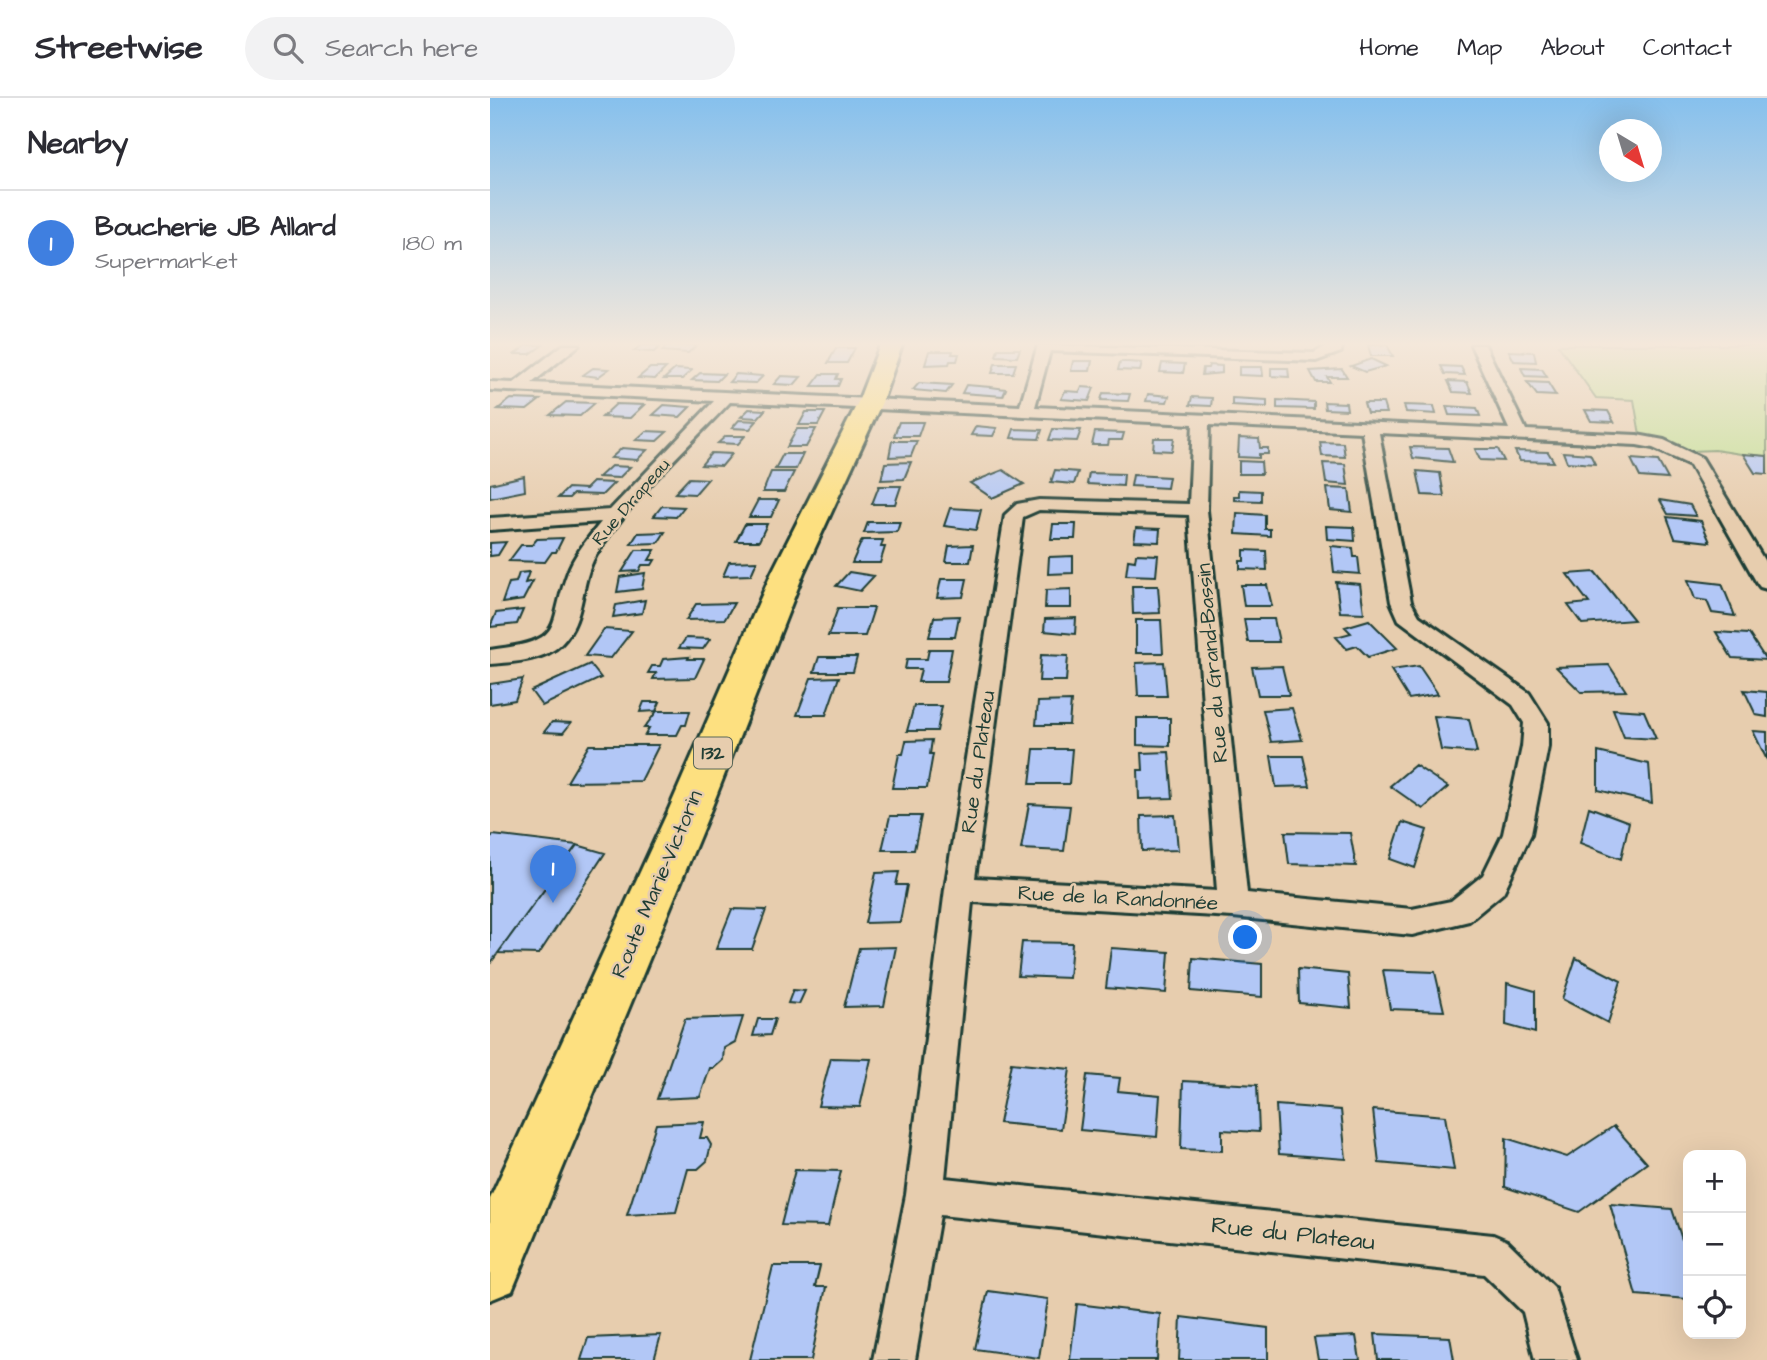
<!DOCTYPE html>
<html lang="en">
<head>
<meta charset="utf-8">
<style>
	:root { --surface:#fff; --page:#f2f2f3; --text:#2b2b33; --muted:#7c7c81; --line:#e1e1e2; --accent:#db2777 }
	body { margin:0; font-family:"Architects Daughter",sans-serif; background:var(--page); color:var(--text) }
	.controls { position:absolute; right:21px; bottom:21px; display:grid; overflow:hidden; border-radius:14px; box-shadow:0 7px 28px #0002 }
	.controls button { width:63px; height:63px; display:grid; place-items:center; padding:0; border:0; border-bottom:2px solid var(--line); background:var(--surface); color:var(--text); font:35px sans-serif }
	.compass { position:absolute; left:1109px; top:21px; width:63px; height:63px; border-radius:50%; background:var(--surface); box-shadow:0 7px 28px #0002; rotate:142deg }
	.you { position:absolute; left:756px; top:840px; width:24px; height:24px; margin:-18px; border:5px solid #fff; border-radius:50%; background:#1a73e8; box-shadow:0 0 0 10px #1a73e833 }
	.badge { display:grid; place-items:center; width:46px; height:46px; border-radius:50%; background:var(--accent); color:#fff; font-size:23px; font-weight:700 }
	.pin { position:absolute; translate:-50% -58px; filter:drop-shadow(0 2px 4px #0008) }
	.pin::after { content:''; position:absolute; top:37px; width:24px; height:21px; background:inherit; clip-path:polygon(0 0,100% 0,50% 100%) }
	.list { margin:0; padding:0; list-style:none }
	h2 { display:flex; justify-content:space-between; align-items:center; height:91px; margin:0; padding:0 28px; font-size:30px }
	h2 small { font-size:23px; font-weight:400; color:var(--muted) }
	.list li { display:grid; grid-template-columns:46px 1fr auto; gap:21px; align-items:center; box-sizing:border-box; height:105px; padding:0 28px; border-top:2px solid var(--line) }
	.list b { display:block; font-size:26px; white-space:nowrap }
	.list p { margin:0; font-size:23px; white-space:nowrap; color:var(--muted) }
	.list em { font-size:23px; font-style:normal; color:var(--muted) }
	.icon { flex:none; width:38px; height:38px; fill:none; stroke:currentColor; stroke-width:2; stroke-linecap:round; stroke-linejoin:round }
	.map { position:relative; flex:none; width:1277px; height:1262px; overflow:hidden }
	header { display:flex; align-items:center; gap:42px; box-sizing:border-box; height:98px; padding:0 35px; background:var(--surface); border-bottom:2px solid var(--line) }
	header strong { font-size:33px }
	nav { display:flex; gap:38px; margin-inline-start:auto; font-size:24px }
	.search { width:490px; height:63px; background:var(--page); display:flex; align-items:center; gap:18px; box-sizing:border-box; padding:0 24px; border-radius:38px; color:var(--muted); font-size:26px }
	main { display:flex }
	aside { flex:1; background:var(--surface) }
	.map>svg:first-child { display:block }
	.green { fill:#c5e097; stroke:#728e66; stroke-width:2 }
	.building { fill:#b2c7f6; stroke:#1f3d34; stroke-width:2 }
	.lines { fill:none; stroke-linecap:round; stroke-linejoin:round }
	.street-casing { stroke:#1f3d34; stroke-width:6 }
	.primary-casing { stroke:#1f3d34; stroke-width:6 }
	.street { fill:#e7cdae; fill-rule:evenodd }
	.primary { fill:#fde080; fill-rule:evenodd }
	.labels { text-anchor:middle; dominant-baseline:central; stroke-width:5; stroke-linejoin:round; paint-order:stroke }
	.far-street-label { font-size:18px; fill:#1f3d34; stroke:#e7cdae }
	.shield { fill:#e7cdae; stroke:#5b6859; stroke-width:2 }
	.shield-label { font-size:19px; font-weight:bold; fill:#1f3d34 }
	.street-label { font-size:21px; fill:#1f3d34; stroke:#e7cdae }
	.near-street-label { font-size:24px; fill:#1f3d34; stroke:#e7cdae }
</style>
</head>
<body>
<header>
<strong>Streetwise</strong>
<div class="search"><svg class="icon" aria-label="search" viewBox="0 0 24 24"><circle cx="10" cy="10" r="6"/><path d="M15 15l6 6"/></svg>Search here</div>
<nav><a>Home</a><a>Map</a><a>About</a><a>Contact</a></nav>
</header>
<main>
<aside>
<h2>Nearby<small></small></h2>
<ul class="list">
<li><span class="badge" style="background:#3f7fe0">1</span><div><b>Boucherie JB Allard</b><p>Supermarket</p></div><em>180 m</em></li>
</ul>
</aside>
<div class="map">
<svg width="1277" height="1262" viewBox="0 0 1277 1262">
	<rect width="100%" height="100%" fill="#e7cdae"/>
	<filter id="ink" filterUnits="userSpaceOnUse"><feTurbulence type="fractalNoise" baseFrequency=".0143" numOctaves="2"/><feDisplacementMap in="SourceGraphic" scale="14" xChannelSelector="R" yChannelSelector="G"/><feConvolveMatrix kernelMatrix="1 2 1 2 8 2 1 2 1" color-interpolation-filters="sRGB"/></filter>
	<g filter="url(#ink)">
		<path class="green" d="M1068 247H1277V360L1225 352 1201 353 1150 337 1144 302 1106 300Z"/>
		<path class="building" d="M37 247H53L40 256H25Z
			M151 247H172L164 254 144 253Z
			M177 247H207L198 255 172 253Z
			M878 247H897L903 258H881Z
			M346 250H365L357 265H338Z
			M508 251H530L527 259 506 258Z
			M439 253H463L462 256H469L467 263H460L459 266 435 267Z
			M1019 253 1044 254 1046 264 1024 263Z
			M881 261 896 268 875 274 861 268Z
			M583 263H602L600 273H581Z
			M630 264H638L652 265 650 273 628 272Z
			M672 265 695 266 693 275 670 274Z
			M505 266H526L523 275H502Z
			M719 267 732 268V275L712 277 713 270H718Z
			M951 268 971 269 975 277 955 276Z
			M749 269H772L773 278 749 277Z
			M103 270 119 271 108 279 93 277Z
			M160 270H176L165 281 148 280Z
			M781 270H798L799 279 781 278Z
			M1031 270 1052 271 1057 279 1035 278Z
			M185 271 202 272 192 281H174Z
			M852 271 857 279H837L840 284H826L820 273Z
			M210 275 234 276 227 283 202 282Z
			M246 276 273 278 266 285 239 284Z
			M331 276H348L346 281H351L348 288H322Z
			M291 278 311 279 304 287 284 286Z
			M958 283 977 284 982 295 963 294Z
			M1037 284 1058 285 1066 298 1047 297Z
			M429 285 462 287 456 295 423 292Z
			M476 287 501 289 516 291 513 298 472 295Z
			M592 289 604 290 599 303 571 301 575 293 590 294Z
			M613 295 640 296 638 303 611 302Z
			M658 296 679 298 677 304 656 303Z
			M702 299 722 300 721 308 700 307Z
			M742 300 777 302V309L742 307Z
			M21 301 50 302 37 312 8 311Z
			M787 302 824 304V311L787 310Z
			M76 304 105 305 90 318 60 317Z
			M834 304 856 305 857 312 835 311Z
			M874 305H893L896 315H877Z
			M126 306 154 307 140 320 112 319Z
			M174 307 200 309 190 319 163 317Z
			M914 307 944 308 946 316 916 314Z
			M956 308 987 310 990 318 959 317Z
			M259 311 275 312 268 320 251 319Z
			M1095 312 1118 313 1124 324 1101 323Z
			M316 314H335L328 327H309Z
			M249 322 267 323 260 331 242 330Z
			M409 324H433L428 338H404Z
			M486 328 507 330 503 338 481 337Z
			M307 331H326L316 349H297Z
			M524 331 552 332 549 341 521 340Z
			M563 331 591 332 587 343 559 342Z
			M156 333 177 334 167 343 146 342Z
			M605 334 634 335 632 342H619L618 347H602Z
			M236 338H255L248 346 228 345Z
			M664 340H684L682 353 663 352Z
			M749 340 769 341 770 350H778V356H769V360L748 359Z
			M402 343H427L421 358 399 359Z
			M830 344 853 345 855 359 832 358Z
			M920 349 958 350 963 364 923 360Z
			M132 350 157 352 147 362 121 360Z
			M985 351H1008L1014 363 990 362Z
			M1025 353 1058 354 1064 364 1030 363Z
			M1073 354 1100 356 1105 366 1077 364Z
			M221 355 242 356 232 368 211 367Z
			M293 356H313L306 371H285Z
			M1253 356 1277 358V376L1265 375Z
			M1141 361 1168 363 1178 381 1150 379Z
			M749 363 771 364 772 376H749Z
			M421 364 414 381 391 382 395 365Z
			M833 365 855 366 858 387 836 385Z
			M121 368 140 369 129 380 109 379Z
			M513 372 534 386 502 400 480 385Z
			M565 372 588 374 584 386 561 384Z
			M927 373 950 375 954 398 932 397Z
			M281 374H304L294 394H273Z
			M599 375 634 376 633 388 597 386Z
			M643 377 679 379 677 390 641 388Z
			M34 378 35 393 0 400V386Z
			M199 380 218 381 205 396 185 395Z
			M103 384 124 385 112 397 83 396 79 400H68L78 390 96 391Z
			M389 388H411L405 406H382Z
			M837 390 859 391 862 414 840 412Z
			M749 392 771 393V403L744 402V398H749Z
			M268 402H289L281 419H259Z
			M1170 402 1200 407 1206 418 1178 416Z
			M172 408 194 409 186 419 164 418Z
			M460 410 491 412 486 432 454 428Z
			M747 415 775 417V431H780V438L746 436Z
			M1177 419 1211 423 1220 444 1185 440Z
			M378 424H410L407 434 374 435Z
			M255 426H277L269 443H246Z
			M563 426H586L585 441H561Z
			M836 428 864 429 865 443 837 441Z
			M646 430 670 431 669 444 644 443Z
			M175 434 168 445 141 446 148 435Z
			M73 440 66 454H62L55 464 19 463 31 447H42L47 441Z
			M372 442H393L391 449H395L390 465H362Z
			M16 444 8 457 0 458V445Z
			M483 447 480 464H456L459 448Z
			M841 448 863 450 864 459H868L870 476 844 474Z
			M146 452H165L159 462H165L162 467H152L149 473 132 474Z
			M754 452 776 453 777 472 750 471V463H754Z
			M646 456 668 457 666 478 636 477 638 462 645 463Z
			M583 458V475L558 476 559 459Z
			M267 463 261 477 233 478 239 464Z
			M39 474 35 485 43 483 33 502 12 505 19 485 26 484 29 475Z
			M359 474 384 478 370 493 346 488Z
			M1105 474 1144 522 1092 526 1078 507 1099 505 1077 476Z
			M155 475 152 491 127 494 130 479Z
			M451 481H477L473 499 447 500Z
			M1198 482 1232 486 1245 518 1222 515 1217 503 1205 501Z
			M846 484 870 486 874 515 850 514Z
			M751 487H777L782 508H754Z
			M642 488H668L670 515 643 516Z
			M581 491V510H555L556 492Z
			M155 502 152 515 123 519 126 507Z
			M244 505 235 521 196 522 206 506Z
			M348 510H384L375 538H338Z
			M33 512 27 526 0 529 6 515Z
			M469 518 465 539H439L444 519Z
			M586 520 585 536 554 533 555 521Z
			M754 521H784L789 544H758Z
			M646 522H671L673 555H646Z
			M879 522 907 550 878 559 867 548 857 551 846 539 861 535 855 529Z
			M114 531 142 533 121 560 95 558Z
			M1226 534 1259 536 1276 562 1242 560Z
			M196 540 220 541 213 551 189 550Z
			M439 551H462L456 584H428L431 571H415L417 561H437Z
			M551 557 578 558 576 583H549Z
			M199 559 198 561H214L205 580 163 581 166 575H158L162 568H170L173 561Z
			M329 559H367L363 574H324Z
			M674 564 677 598H648L646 565Z
			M100 566 111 580 52 608 41 593Z
			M1119 567 1136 593 1091 594 1066 569Z
			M792 568 799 597H768L762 569Z
			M929 568 948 596 919 601 901 572Z
			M349 579 336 617H307L321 580Z
			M33 581 25 602 0 606V586Z
			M1254 592 1277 594V619L1266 617Z
			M581 603 579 627H546L548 604Z
			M154 604H170L166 613 150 614Z
			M424 608H452L447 633H417Z
			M802 610 812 642 781 644 773 612Z
			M1123 611 1154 613 1166 641 1134 639Z
			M167 613H200L196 627H192L187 637H155L159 630H154Z
			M944 618 979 621 987 655 951 652Z
			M647 620H680V648L647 647Z
			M62 624 81 625 73 635 54 634Z
			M1263 633 1277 634V662Z
			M442 642 440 656H443L437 690H402L409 656H413L416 643Z
			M99 647H169L151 683 77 684Z
			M544 651H582L579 686H540Z
			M679 654 683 700 649 701 648 672H653L652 655Z
			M1108 654 1159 666 1162 705 1108 692Z
			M781 658H813L820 688 786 689Z
			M925 667 958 689 933 711 900 688Z
			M539 706 580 708 574 753 531 751Z
			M1099 709 1139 724 1131 761 1090 745Z
			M685 717 688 752 652 753 651 718Z
			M400 718H431L424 752H392Z
			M912 724 937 732 925 770 900 761Z
			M795 734 860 735 866 768 799 766Z
			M3 737 87 747 0 866V740Z
			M87 747 115 755 49 856 8 855Z
			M409 774 406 787H417L410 824 375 825 386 775Z
			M242 811 276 812 262 851H226Z
			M532 844 582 845 579 880 528 878Z
			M406 849 394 908 354 909 369 850Z
			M621 850 679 854 676 895 616 890Z
			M703 860 772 866V899L701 893Z
			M1086 860 1131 883 1118 925 1072 901Z
			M808 871 858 876 861 910 809 905Z
			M893 872 945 874 954 913 900 911Z
			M1017 885 1045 893V935L1016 927Z
			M303 892 315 893 309 906 298 905Z
			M253 919 245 944 234 950 233 962 224 970H220L210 999 167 1001 195 921Z
			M268 921H285L280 937 263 938Z
			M341 960 381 961 370 1009 328 1008Z
			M521 965 580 971 571 1031 509 1025Z
			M597 977 630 980 628 993 670 997 667 1039 590 1032Z
			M693 983 767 987 769 1034 732 1032V1053L691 1051Z
			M786 1007 851 1012 856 1061 789 1056Z
			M883 1012 955 1018 964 1072 889 1065Z
			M214 1024 210 1040H217L221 1047 217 1063 208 1071H198L186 1114 137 1117 166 1026Z
			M1124 1028 1157 1065 1089 1114 1015 1089 1016 1040 1077 1059Z
			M305 1072 351 1073 338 1128 291 1127Z
			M1120 1106 1182 1111 1198 1160V1201L1146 1197Z
			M283 1168H330L325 1189H336L321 1262H260Z
			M498 1193 558 1201 549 1260 485 1251Z
			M587 1206 670 1216 667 1262H580Z
			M691 1219 778 1230V1262H689Z
			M885 1236 960 1239 964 1262H888Z
			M171 1237 164 1262H91L98 1240Z
			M866 1238 870 1262H828L824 1240Z"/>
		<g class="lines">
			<g class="street-casing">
				<path id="street" d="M73 247H89L42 285 530 308 548 247 824 255 838 247H852L851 254 826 263 560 253 545 309 1019 331 981 247H995L1036 332 1147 337 1174 342 1212 360 1277 467V491L1270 489 1267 485 1200 367 1163 350 1147 347 889 335 921 504 929 518 1039 595 1058 625V649L1041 736 1013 795 979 823 922 837 743 819 482 804 455 1080 1003 1137 1017 1143 1064 1189 1087 1262H1045L1033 1214 994 1176 450 1117 425 1262H383L416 1097 455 791 515 417 527 406 549 402 699 406 703 326 240 304C194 353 141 400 106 457 89 485 96 522 71 546 54 563 23 564 0 566V552C81 542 55 530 80 469 87 453 100 438 111 424L0 432V420L120 412 224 303 0 292V284L24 285ZM719 327 872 334 901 504 909 522 1023 607 1034 625 1032 649 1013 736 993 777 961 803 922 811 757 795 717 412ZM549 412 699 417 727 793 485 780 533 419Z"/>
			</g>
			<g class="primary-casing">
				<path id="primary" d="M390 247H412L392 304 314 474 221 711 22 1193 0 1202V1101L179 711 282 474 368 304Z"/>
			</g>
			<use href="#street" class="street"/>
			<use href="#primary" class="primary"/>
		</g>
	</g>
	<linearGradient id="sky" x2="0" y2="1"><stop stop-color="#86c0ed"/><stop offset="0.58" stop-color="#f4e8db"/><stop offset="1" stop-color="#f4e8db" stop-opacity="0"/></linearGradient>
	<rect width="1277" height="424" fill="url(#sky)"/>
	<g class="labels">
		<g class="far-street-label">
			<text transform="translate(141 404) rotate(-49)">Rue Drapeau</text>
		</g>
		<rect class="shield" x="204" y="639.5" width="38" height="31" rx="5"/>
		<g class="shield-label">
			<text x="223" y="655">132</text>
		</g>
		<g class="street-label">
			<text transform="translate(722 565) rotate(-95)">Rue du Grand-Bassin</text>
			<text transform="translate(488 664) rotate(-82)">Rue du Plateau</text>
			<text transform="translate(167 786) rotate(-67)">Route Marie-Victorin</text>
			<text transform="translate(628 800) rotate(3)">Rue de la Randonnée</text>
		</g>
		<g class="near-street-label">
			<text transform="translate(803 1136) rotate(6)">Rue du Plateau</text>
		</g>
	</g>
</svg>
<div class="controls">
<button>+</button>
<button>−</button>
<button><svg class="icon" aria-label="locate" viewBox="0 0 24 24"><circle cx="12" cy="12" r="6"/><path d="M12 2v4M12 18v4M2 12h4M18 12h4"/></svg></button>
</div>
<svg class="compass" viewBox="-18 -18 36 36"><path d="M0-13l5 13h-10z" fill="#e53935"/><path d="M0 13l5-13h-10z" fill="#7c7c81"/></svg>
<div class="you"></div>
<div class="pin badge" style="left:63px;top:805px;background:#3f7fe0">1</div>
</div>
</main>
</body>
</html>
